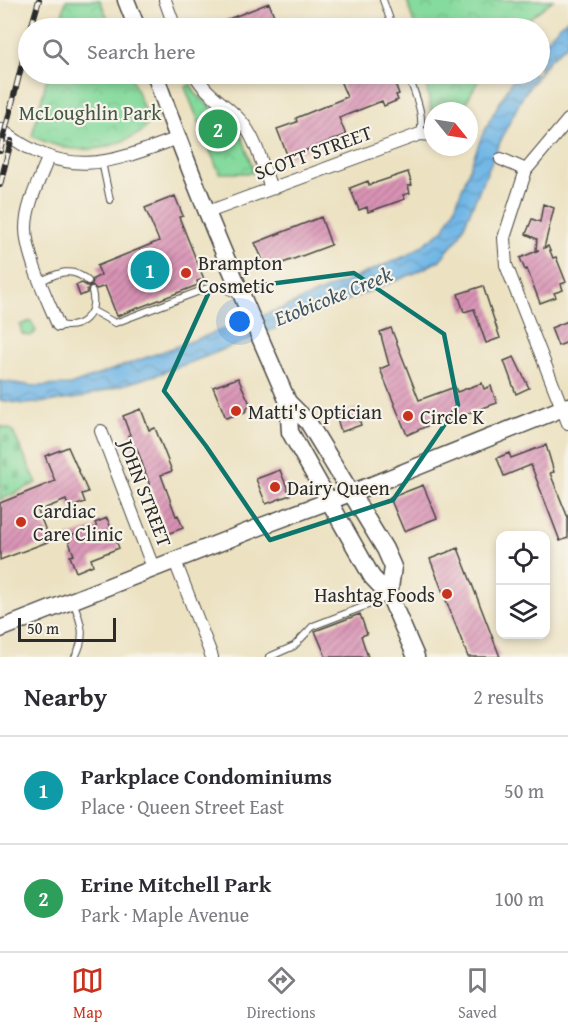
<!DOCTYPE html>
<html lang="en">
<head>
<meta charset="utf-8">
<style>
	:root { --surface:#fff; --page:#f2f2f3; --text:#2b2b33; --muted:#7c7c81; --line:#e1e1e2; --accent:#c8321e }
	body { margin:0; font-family:"Gentium Book Plus",serif; background:var(--page); color:var(--text) }
	.controls { position:absolute; right:18px; bottom:18px; display:grid; overflow:hidden; border-radius:12px; box-shadow:0 3px 9px #0003 }
	.controls button { width:54px; height:54px; display:grid; place-items:center; padding:0; border:0; border-bottom:2px solid var(--line); background:var(--surface); color:var(--text); font:30px sans-serif }
	.compass { position:absolute; left:424px; top:102px; width:54px; height:54px; border-radius:50%; background:var(--surface); box-shadow:0 3px 9px #0003; rotate:120deg }
	.scale { position:absolute; left:18px; bottom:15px; width:98px; box-sizing:border-box; padding-left:6px; border:3px solid #2b2b2b; border-top:0; font-size:16px; line-height:21px; white-space:nowrap; color:#2b2b2b; -webkit-text-stroke:4px #f7f3e8; paint-order:stroke }
	.you { position:absolute; left:240px; top:322px; width:21px; height:21px; margin:-15px; border:4px solid #fff; border-radius:50%; background:#1a73e8; box-shadow:0 0 0 9px #1a73e833 }
	.badge { display:grid; place-items:center; width:39px; height:39px; border-radius:50%; background:var(--accent); color:#fff; font-size:20px; font-weight:700 }
	.pin { position:absolute; translate:-50% -50%; border:3px solid #fff; box-shadow:0 2px 6px #0006 }
	.list { margin:0; padding:0; list-style:none }
	h2 { display:flex; justify-content:space-between; align-items:center; height:78px; margin:0; padding:0 24px; font-size:26px }
	h2 small { font-size:20px; font-weight:400; color:var(--muted) }
	.list li { display:grid; grid-template-columns:39px 1fr auto; gap:18px; align-items:center; box-sizing:border-box; height:108px; padding:0 24px; border-top:2px solid var(--line) }
	.list b { display:block; font-size:22px; white-space:nowrap }
	.list p { margin:0; font-size:20px; white-space:nowrap; color:var(--muted) }
	.list em { font-size:20px; font-style:normal; color:var(--muted) }
	.icon { flex:none; width:33px; height:33px; fill:none; stroke:currentColor; stroke-width:2; stroke-linecap:round; stroke-linejoin:round }
	.map { position:relative; flex:none; width:568px; height:657px; overflow:hidden }
	.search { position:absolute; background:var(--surface); box-shadow:0 3px 9px #0003; left:18px; right:18px; top:18px; height:66px; display:flex; align-items:center; gap:15px; box-sizing:border-box; padding:0 21px; border-radius:33px; color:var(--muted); font-size:22px }
	.sheet { height:294px; background:var(--surface) }
	nav { display:flex; justify-content:space-around; align-items:center; box-sizing:border-box; height:84px; border-top:2px solid var(--line); background:var(--surface); font-size:16px; color:var(--muted) }
	nav a { display:grid; justify-items:center; gap:3px }
	nav .on { color:var(--accent) }
	.map>svg:first-child { display:block }
	.cemetery { fill:url(#cemetery-stones); stroke:#588264; stroke-width:1.5 }
	.park { fill:url(#park-crowns); stroke:#588264; stroke-width:1.5 }
	.water { fill:url(#water-waves); stroke:#4d7088; stroke-width:1.5 }
	.building { fill:url(#building-hatch) }
	.lines { fill:none; stroke-linecap:round; stroke-linejoin:round }
	.lane-casing { stroke:#484642; stroke-width:8 }
	.street-casing { stroke:#484642; stroke-width:14 }
	.secondary-casing { stroke:#484642; stroke-width:19 }
	.lane { stroke:#fff; stroke-width:6 }
	.street { stroke:#fff; stroke-width:12 }
	.secondary { stroke:#fff; stroke-width:16 }
	.rail-casing { stroke:#2b2b2b; stroke-width:6 }
	.rail { stroke:#f7f3e8; stroke-width:4; stroke-dasharray:11; stroke-linecap:butt }
	.marked { fill:none; stroke:#0f766e; stroke-width:4.5; stroke-linejoin:round }
	.poi-dot { fill:#c8321e; stroke:#f7f3e8; stroke-width:2 }
	.labels { text-anchor:middle; dominant-baseline:central; stroke-width:4.5; stroke-linejoin:round; paint-order:stroke }
	.park-label { font-size:20px; fill:#425748; stroke:#f7f3e8 }
	.street-label { font-size:20px; fill:#2b2b2b; stroke:#f7f3e8 }
	.poi-label { font-size:20px; fill:#2b2b2b; stroke:#f7f3e8; text-anchor:start }
	.water-label { font-size:21px; font-style:italic; fill:#3f5563; stroke:#f7f3e8 }
</style>
</head>
<body>
<div class="map">
<svg width="568" height="657" viewBox="0 0 568 657">
	<defs>
		<pattern id="cemetery-stones" width="16" height="16" patternUnits="userSpaceOnUse" patternTransform="scale(1.5)"><rect width="16" height="16" fill="#85da9d"/><path d="M2 7V4a2 2 0 0 1 4 0v3zM10 15v-3a2 2 0 0 1 4 0v3z" fill="#73bb87"/></pattern>
		<pattern id="park-crowns" width="20" height="18" patternUnits="userSpaceOnUse" patternTransform="scale(1.5)"><rect width="20" height="18" fill="#85da9d"/><path d="M2 6a3 3 0 1 1 6 0M12 15a3 3 0 1 1 6 0" fill="none" stroke="#73bb87"/></pattern>
		<pattern id="water-waves" width="16" height="10" patternUnits="userSpaceOnUse" patternTransform="scale(1.5)"><rect width="16" height="10" fill="#6fb6e6"/><path d="M0 5q4-4 8 0t8 0" fill="none" stroke="#5b94bb"/></pattern>
		<pattern id="building-hatch" width="6" height="6" patternUnits="userSpaceOnUse" patternTransform="scale(1.5)"><rect width="6" height="6" fill="#d993b5"/><path d="M-1 1l2-2M0 6l6-6M5 7l2-2" fill="none" stroke="#b07893"/></pattern>
	</defs>
	<rect width="100%" height="100%" fill="#f7f3e8"/>
	<filter id="ink" filterUnits="userSpaceOnUse"><feTurbulence type="fractalNoise" baseFrequency=".0167" numOctaves="2"/><feDisplacementMap in="SourceGraphic" scale="12" xChannelSelector="R" yChannelSelector="G"/><feConvolveMatrix kernelMatrix="1 2 1 2 8 2 1 2 1" color-interpolation-filters="sRGB"/></filter>
	<filter id="wash" filterUnits="userSpaceOnUse"><feTurbulence type="fractalNoise" baseFrequency=".008" numOctaves="4" result="noise"/><feDisplacementMap in="SourceGraphic" scale="24" xChannelSelector="R" yChannelSelector="G"/><feGaussianBlur stdDeviation="1.35" result="paint"/><feColorMatrix in="noise" values="0 0 0 0 0 0 0 0 0 0 0 0 0 0 0 0 0 1.4 0 .05"/><feComposite in="paint" operator="in"/></filter>
	<g filter="url(#wash)">
		<rect width="100%" height="100%" fill="#ece2c2"/>
		<path class="cemetery" d="M0 426 12 430 37 483 0 500Z"/>
		<path class="park" d="M66 0H100L112 28H59Z
			M407 0H553L517 28H415Z
			M48 74H130L149 122C143 134 135 136 123 141 90 155 64 151 32 136Z
			M424 74H482L461 111H433V120Z
			M191 84 195 93 239 132 244 142 254 173H219L185 87Z
			M31 321 36 331 34 334 30 336 22 334 20 325Z"/>
		<path class="water" d="M568 18V43L548 61 540 72V45Z
			M516 74H539L524 94 505 131 459 237 439 261 415 273 202 358 159 374 80 398 39 403 23 404 0 400V381L35 386 70 385 280 309 408 255 427 242 443 230 454 210 481 138 493 114Z"/>
		<g id="blocks">
			<path class="building" d="M269 3 279 28H206Z
				M345 74H385L387 80 393 78 399 94 396 95 398 100 384 106 382 101 339 118 346 135 288 157 277 129 297 122 296 118 347 97 338 76Z
				M408 172 412 185 408 186 410 193 403 195 405 199 368 212 367 207 359 210 350 188 368 181 369 185Z
				M175 196 183 216 179 217 204 279 197 281 198 285 117 316 105 286 97 289 91 286 87 289V293L80 296 76 285 82 283 87 286 92 285 93 279 101 275 97 266 159 241 145 208Z
				M543 204 554 208 544 248 548 246 553 258 556 257 566 282 561 284 563 290 554 293 556 297 540 303 527 269 525 270 520 258 539 250H536L537 239 526 234 532 219 540 222Z
				M321 217 331 245 267 269 255 243Z
				M483 286 500 338 486 343 474 309 464 312 458 294Z
				M568 321V342L558 346 551 328Z
				M391 328 419 400 455 387 457 392 482 383 484 389 491 386 497 403 457 417 456 413 407 435 380 369 389 365 380 332Z
				M514 357 529 388 516 394 504 361Z
				M238 378 250 404 245 412 226 418 213 387Z
				M141 409 149 430 155 428 172 471 161 475 176 516 178 515 183 528 167 534 137 449 133 450 128 436 130 435 123 416Z
				M356 409 361 425 341 432 336 415Z
				M546 445 554 472 550 473 568 518V538L560 541 531 465 504 476 497 458 509 453 511 458Z
				M68 447 88 492 82 494 85 502 69 508 66 500 38 511 50 541 0 560V503L55 481 45 456Z
				M280 470 290 495 266 504 256 479Z
				M423 485 437 518 404 531 390 498Z
				M107 518 119 548 91 559 93 565 76 572 70 556 74 555 67 537 97 527 95 523Z
				M458 548 500 657H468L430 559Z
				M360 614 367 634 361 636 368 657H326L315 631Z"/>
		</g>
	</g>
	<g filter="url(#ink)">
		<use href="#blocks" fill-opacity="0" stroke="#484642" stroke-width="1.5"/>
		<g class="lines">
			<g class="lane-casing">
				<path id="lane" d="M383 0 393 28
					M408 74C414 93 425 113 420 134
					M102 162 110 200
					M41 281C58 273 72 266 88 281
					M93 311 115 323 213 286 221 287 237 295
					M58 325C81 330 98 315 92 291
					M73 601C81 622 87 636 75 657
					M269 657 294 646 313 626 389 597"/>
			</g>
			<g class="street-casing">
				<path id="street" d="M165 0 175 28
					M195 74C205 94 226 104 240 120 257 139 262 166 271 188
					M568 120 526 170 504 238 506 265 568 423
					M0 129C66 180 106 165 178 138
					M48 158C40 179 26 205 26 228 26 256 47 298 58 325
					M501 159 526 170
					M208 212 420 134 433 135
					M101 431 154 570
					M175 561 212 657"/>
			</g>
			<g class="secondary-casing">
				<path id="secondary" d="M126 0 137 28
					M155 74C193 185 241 294 288 402L290 432 372 577 389 595 416 657
					M288 402 308 422 385 549 393 567 389 595
					M0 629 262 526 372 485 568 406"/>
			</g>
			<use href="#lane" class="lane"/>
			<use href="#street" class="street"/>
			<use href="#secondary" class="secondary"/>
			<g class="rail-casing">
				<path id="rail" d="M31 28 39 0
					M0 151 28 40
					M0 185 11 141"/>
			</g>
			<use href="#rail" class="rail"/>
		</g>
	</g>
	<path class="marked" d="M354 273 444 334 458 405 393 500 270 540 206 446 164 391 209 292Z"/>
	<g class="poi-dot">
		<circle cx="186" cy="273" r="6"/>
		<circle cx="236" cy="411" r="6"/>
		<circle cx="408" cy="416" r="6"/>
		<circle cx="275" cy="487" r="6"/>
		<circle cx="21" cy="522" r="6"/>
		<circle cx="447" cy="594" r="6"/>
	</g>
	<g class="labels">
		<g class="park-label">
			<text x="90" y="112">McLoughlin Park</text>
		</g>
		<g class="street-label">
			<text transform="translate(313 152) rotate(-20)">SCOTT STREET</text>
			<text transform="translate(146 493) rotate(69)">JOHN STREET</text>
		</g>
		<g class="poi-label">
			<text x="198" y="262">Brampton<tspan x="198" dy="23">Cosmetic</tspan></text>
			<text x="248" y="411">Matti's Optician</text>
			<text x="420" y="416">Circle K</text>
			<text x="287" y="487">Dairy Queen</text>
			<text x="33" y="510">Cardiac<tspan x="33" dy="23">Care Clinic</tspan></text>
			<text x="435" y="594" text-anchor="end">Hashtag Foods</text>
		</g>
		<g class="water-label">
			<text transform="translate(333 296) rotate(-22)">Etobicoke Creek</text>
		</g>
	</g>
</svg>
<div class="controls">
<button><svg class="icon" aria-label="locate" viewBox="0 0 24 24"><circle cx="12" cy="12" r="6"/><path d="M12 2v4M12 18v4M2 12h4M18 12h4"/></svg></button>
<button><svg class="icon" aria-label="layers" viewBox="0 0 24 24"><path d="M12 4l9 5-9 5-9-5zM3 14l9 5 9-5"/></svg></button>
</div>
<svg class="compass" viewBox="-18 -18 36 36"><path d="M0-13l5 13h-10z" fill="#e53935"/><path d="M0 13l5-13h-10z" fill="#7c7c81"/></svg>
<div class="scale">50 m</div>
<div class="you"></div>
<div class="pin badge" style="left:150px;top:270px;background:#0f9aa8">1</div>
<div class="pin badge" style="left:218px;top:129px;background:#2e9e5b">2</div>
<div class="search"><svg class="icon" aria-label="search" viewBox="0 0 24 24"><circle cx="10" cy="10" r="6"/><path d="M15 15l6 6"/></svg>Search here</div>
</div>
<section class="sheet">
<h2>Nearby<small>2 results</small></h2>
<ul class="list">
<li><span class="badge" style="background:#0f9aa8">1</span><div><b>Parkplace Condominiums</b><p>Place · Queen Street East</p></div><em>50 m</em></li>
<li><span class="badge" style="background:#2e9e5b">2</span><div><b>Erine Mitchell Park</b><p>Park · Maple Avenue</p></div><em>100 m</em></li>
</ul>
</section>
<nav>
<a class="on"><svg class="icon" aria-label="map" viewBox="0 0 24 24"><path d="M3 6l6-2 6 2 6-2v14l-6 2-6-2-6 2zM9 4v14M15 6v14"/></svg>Map</a>
<a><svg class="icon" aria-label="directions" viewBox="0 0 24 24"><path d="M12 3l9 9-9 9-9-9zM9 14v-3h6M13 9l2 2-2 2"/></svg>Directions</a>
<a><svg class="icon" aria-label="saved" viewBox="0 0 24 24"><path d="M7 4h10v16l-5-4-5 4z"/></svg>Saved</a>
</nav>
</body>
</html>
